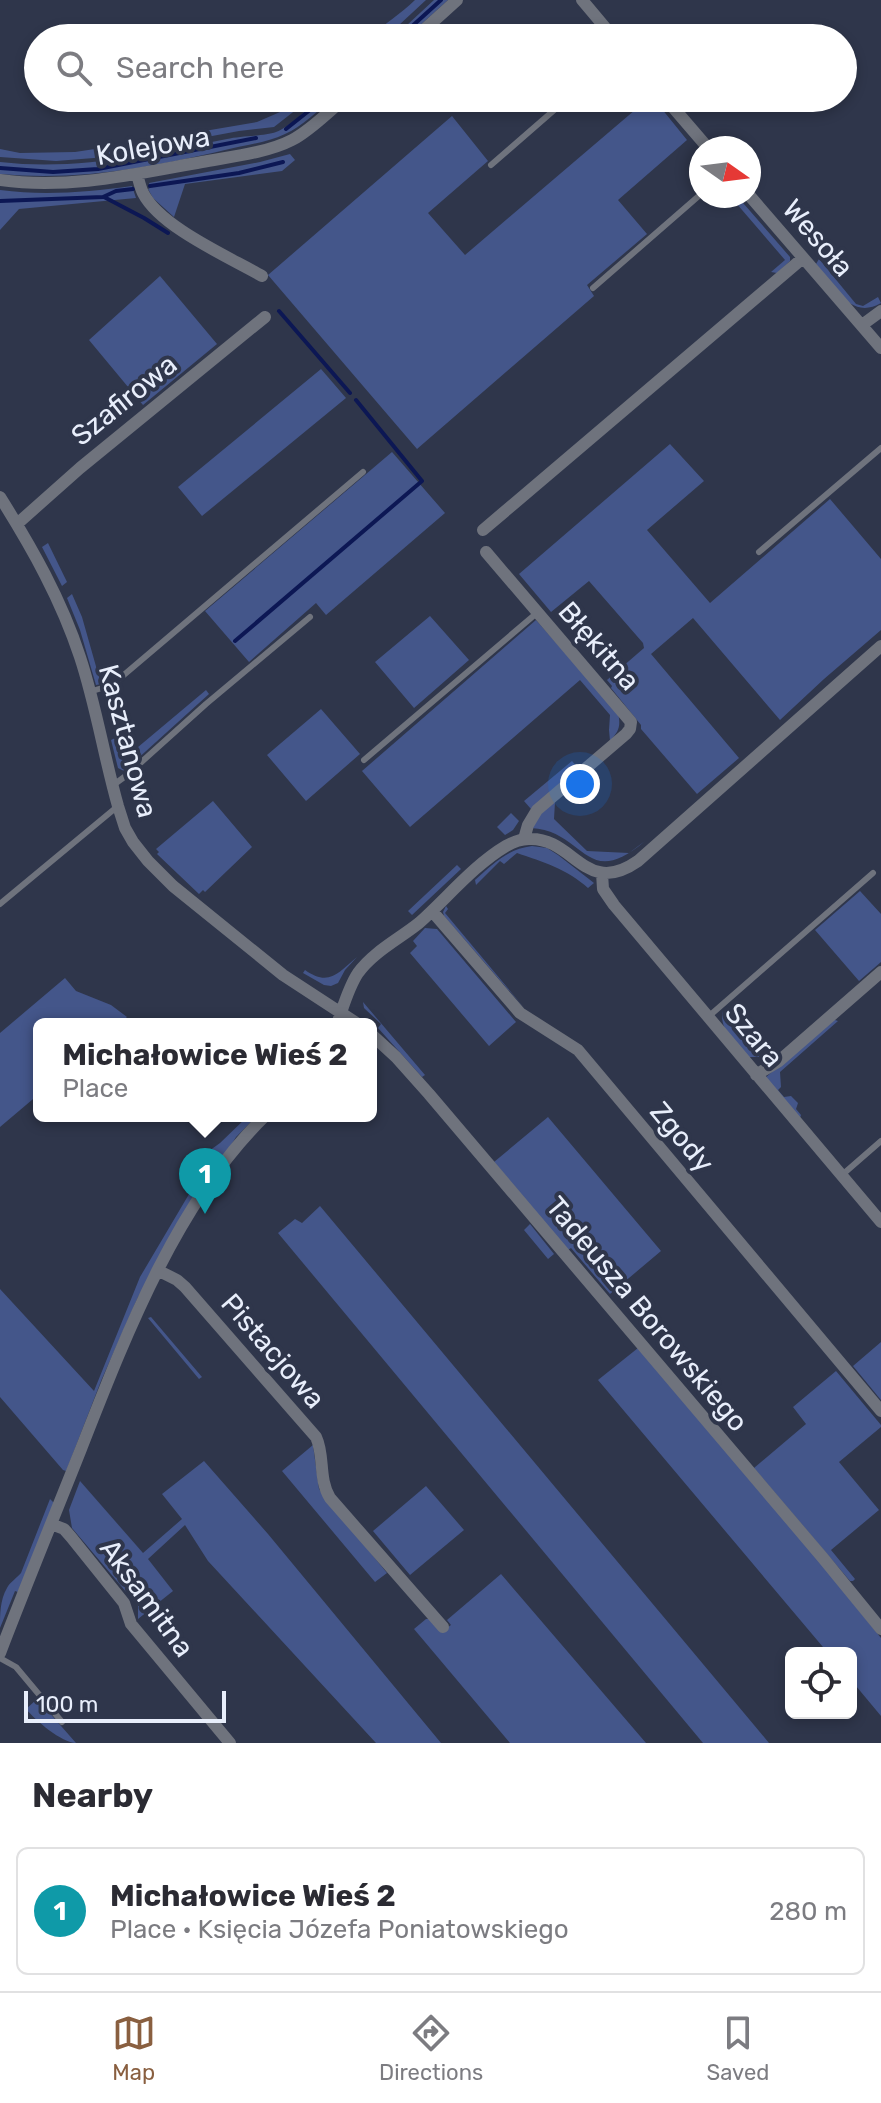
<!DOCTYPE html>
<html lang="en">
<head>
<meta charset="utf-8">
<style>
	:root { --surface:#fff; --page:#f2f2f3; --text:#2b2b33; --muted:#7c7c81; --line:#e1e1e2; --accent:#895f40 }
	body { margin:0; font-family:Rubik,sans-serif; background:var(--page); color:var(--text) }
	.controls { position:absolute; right:24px; bottom:24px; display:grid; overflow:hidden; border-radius:12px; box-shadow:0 4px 12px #0003 }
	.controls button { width:72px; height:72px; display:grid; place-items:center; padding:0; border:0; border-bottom:2px solid var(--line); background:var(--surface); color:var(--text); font:40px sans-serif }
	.compass { position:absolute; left:689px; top:136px; width:72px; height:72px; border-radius:50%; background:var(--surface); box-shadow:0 4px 12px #0003; rotate:104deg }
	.scale { position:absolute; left:24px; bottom:20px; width:202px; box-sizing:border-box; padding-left:8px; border:4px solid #e8eefb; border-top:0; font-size:22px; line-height:28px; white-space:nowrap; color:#e8eefb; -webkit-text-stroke:6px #2f364b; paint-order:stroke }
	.you { position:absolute; left:580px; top:784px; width:28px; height:28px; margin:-20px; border:6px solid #fff; border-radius:50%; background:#1a73e8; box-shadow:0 0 0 12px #1a73e833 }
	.badge { display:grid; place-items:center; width:52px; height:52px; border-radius:50%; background:var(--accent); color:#fff; font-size:26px; font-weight:700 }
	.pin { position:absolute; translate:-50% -66px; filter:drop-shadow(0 2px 4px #0008) }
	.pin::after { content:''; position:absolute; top:42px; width:28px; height:24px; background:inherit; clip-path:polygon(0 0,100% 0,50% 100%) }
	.popup { position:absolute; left:33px; top:1018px; width:344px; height:104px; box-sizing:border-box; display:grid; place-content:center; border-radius:12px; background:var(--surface); filter:drop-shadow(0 2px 6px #0005); font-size:26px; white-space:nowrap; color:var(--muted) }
	.popup b { font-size:30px; color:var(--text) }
	.popup::after { content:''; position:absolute; left:50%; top:100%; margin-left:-16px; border:16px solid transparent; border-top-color:var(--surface) }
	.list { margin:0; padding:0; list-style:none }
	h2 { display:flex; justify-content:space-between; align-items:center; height:104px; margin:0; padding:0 32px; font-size:34px }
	h2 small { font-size:26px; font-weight:400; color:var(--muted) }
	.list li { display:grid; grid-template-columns:52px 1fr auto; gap:24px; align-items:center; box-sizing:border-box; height:128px; margin:0 16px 16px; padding:0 16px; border:2px solid var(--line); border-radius:12px }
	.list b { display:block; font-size:30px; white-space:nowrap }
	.list p { margin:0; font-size:26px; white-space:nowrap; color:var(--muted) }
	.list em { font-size:26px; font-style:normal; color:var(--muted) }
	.icon { flex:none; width:44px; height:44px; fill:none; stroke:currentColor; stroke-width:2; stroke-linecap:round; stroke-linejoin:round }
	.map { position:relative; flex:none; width:881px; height:1743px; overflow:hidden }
	.search { position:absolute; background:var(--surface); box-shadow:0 4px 12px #0003; left:24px; right:24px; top:24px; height:88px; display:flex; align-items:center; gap:20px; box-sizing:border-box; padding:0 28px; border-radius:44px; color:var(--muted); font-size:30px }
	.sheet { height:248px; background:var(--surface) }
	nav { display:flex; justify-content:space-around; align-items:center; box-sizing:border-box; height:112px; border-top:2px solid var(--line); background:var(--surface); font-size:22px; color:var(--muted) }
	nav a { display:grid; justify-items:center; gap:4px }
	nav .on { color:var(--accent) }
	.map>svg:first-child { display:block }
	.green { fill:#44568a }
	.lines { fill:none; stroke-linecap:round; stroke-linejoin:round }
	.stream { stroke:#0c1754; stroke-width:4 }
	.service { stroke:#6f737d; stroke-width:6 }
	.minor { stroke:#6f737d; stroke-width:12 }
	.labels { text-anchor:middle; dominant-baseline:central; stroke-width:8; stroke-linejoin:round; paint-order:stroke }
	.street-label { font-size:28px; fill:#e8eefb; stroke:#2f364b }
</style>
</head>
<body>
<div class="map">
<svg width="881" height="1743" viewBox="0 0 881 1743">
	<rect width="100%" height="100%" fill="#2f364b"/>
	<path class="green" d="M415 0H426L385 38H371C384 23 401 14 415 0Z
		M434 0H448L406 38H393Z
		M301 98H311L274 127 239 131 94 158 56 161 0 157V149L20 153 75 152 128 144 257 122 287 109Z
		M320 98H334C318 110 303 126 285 134 266 143 244 145 225 150 149 168 79 181 0 174V162C77 171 151 154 227 139 240 136 265 136 276 132 290 127 308 108 320 98Z
		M649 98H653L687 140 618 200 647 234 587 285 594 296 417 449 268 275 452 116 488 161 428 213 465 255Z
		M290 154 295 160 282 171 185 184 174 217 153 198 148 189 150 188 149 183 260 162Z
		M132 186 136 198 19 209 0 230V190C45 196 88 192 132 186Z
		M730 196H737L790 257V261L777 273 771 272 785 260Z
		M819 259 856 304 863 306 878 297 881 303C850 321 834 285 816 264Z
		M160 276 217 344 143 405 89 340Z
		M321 369 346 398 202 516 178 487Z
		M670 444 704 481 647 530 710 603 830 499 881 559V630L824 679 780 720 693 618 651 654 739 758 697 794 641 729V725L611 688 612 686 607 680 644 648 643 643 589 581 551 612 519 574Z
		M392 452 445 513 326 615 316 603 249 662 205 611Z
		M48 543 67 582 62 586 42 547Z
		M72 594 82 617 101 684 96 685 80 630 67 598Z
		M430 616 469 660 414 708 375 662Z
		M536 620 618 713C621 726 619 731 610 741L609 730 610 715 580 680 410 827 362 771Z
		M206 690 209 694 124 771 118 768 111 740 117 737 125 758Z
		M321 709 360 754 306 801 267 755Z
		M572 761 578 768 531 809 524 801Z
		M213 801 252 847 205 892 203 890 199 894 157 854 159 852 156 849Z
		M555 802 554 819 587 851 629 853 645 841C585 892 586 831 531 828L545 808Z
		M511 813 519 821 513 830 505 835 497 827Z
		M532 846 547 848 558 855 594 883 588 888C567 869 543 862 517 853L504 864 500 861 476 885 475 880C492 865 507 849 532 846Z
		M457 865 461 869 412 915 408 911Z
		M860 891 881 914V962L859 981 815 930Z
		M446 906 448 909 445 913 526 1010 444 916 443 912Z
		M425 928 437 929 516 1022 489 1046 410 953 417 946 413 941Z
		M357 957 345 970 338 983 331 986 324 985 303 973 305 970C329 987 338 973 357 957Z
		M65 978 76 991 111 1005 127 1017 119 1024H39V1094L0 1127V1033Z
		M363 1002 425 1075 422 1077 378 1028 381 1024 364 1008Z
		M723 1011 761 1054 775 1055 776 1057H747C736 1044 718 1028 723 1011Z
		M832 1019 838 1021 780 1072 781 1087 778 1090 784 1097 791 1096 798 1103 796 1109 801 1115 800 1118 765 1078Z
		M248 1116 254 1119 236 1137 138 1297 101 1381 67 1469 66 1471 63 1470 0 1397V1289L94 1391 140 1277 195 1184 180 1168 194 1155 202 1156 220 1143Z
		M548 1117 661 1251 610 1294 571 1248 568 1250 494 1162Z
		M320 1206 754 1725 769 1743H703L278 1233 295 1219 302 1223Z
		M530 1224 554 1254 548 1259 524 1230Z
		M151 1317 202 1377 199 1379 148 1318Z
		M881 1342V1400L853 1366Z
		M638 1348 820 1562 881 1638V1716L851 1680V1653H828L598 1380Z
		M836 1371 881 1425V1427L839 1462 879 1510 831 1550 855 1579 853 1581H850L754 1468 806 1424 793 1407Z
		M313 1445 319 1489 387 1573 375 1582 282 1471Z
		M204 1461 268 1534 441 1743H376L208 1561 185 1525 148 1559 173 1591 138 1619V1606L72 1528 69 1510 80 1481 143 1553 182 1519 162 1494Z
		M426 1486 464 1530 410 1575 373 1531Z
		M50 1499 54 1503 18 1592 15 1591 0 1628C0 1614 0 1600 7 1588 10 1582 17 1578 21 1573Z
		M501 1574 646 1743H510L414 1629 426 1619H429L441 1632 451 1625 447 1620Z
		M36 1700 40 1702 76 1743C62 1743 35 1720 26 1709Z"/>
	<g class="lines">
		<path class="stream" d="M399 38 441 0
			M286 129 325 98
			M0 168 53 172 98 169 256 138
			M150 186 239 173 283 162
			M104 197 144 218 168 233
			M0 201 103 197 116 191 133 189
			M279 311 350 393
			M235 641 422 481 356 400"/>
		<path class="service" d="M491 165 568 98
			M593 288 701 194
			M759 552 881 448
			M89 692 112 685 363 472
			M364 760 538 612
			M112 786 127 775 206 704 310 617
			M0 904 118 806
			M708 1017 873 873
			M842 1175 881 1141
			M0 1658 16 1667 62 1722"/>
		<path class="minor" d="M582 0 614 38
			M415 38 457 0
			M665 98 708 148
			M137 174C139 181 140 187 143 193 160 227 229 257 262 276
			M0 180C68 190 135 174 202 162 229 157 267 153 292 140 311 130 328 112 345 98
			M749 195 881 348
			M862 325 881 311
			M0 497C32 548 61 599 80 657 96 705 104 757 118 806L125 828 133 842 148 861 173 886 283 975 358 1024
			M17 524 80 468 265 317
			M483 530 803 258
			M486 552 631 722 630 729 626 734 537 810 528 825 524 839
			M602 873 603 889 614 905 881 1222
			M432 911 520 1013 578 1050 881 1411
			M337 1024C343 1008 348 988 358 973 373 952 399 939 419 923 447 898 474 865 506 846 513 842 521 839 529 839 574 837 585 898 638 861L881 646
			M371 1034 396 1057 429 1094 823 1558 881 1629
			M756 1075 779 1061 881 972
			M159 1271 177 1280 185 1287 316 1437C325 1456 318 1478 330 1498L443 1627
			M51 1524 64 1529 71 1537 124 1603 131 1624 230 1743
			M0 1653C26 1585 54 1517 81 1449 125 1337 177 1201 265 1116"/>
	</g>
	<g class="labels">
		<g class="street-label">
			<text transform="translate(153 146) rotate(-10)">Kolejowa</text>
			<text transform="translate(818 238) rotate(49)">Wesoła</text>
			<text transform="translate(124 400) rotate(-39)">Szafirowa</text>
			<text transform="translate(599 646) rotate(49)">Błękitna</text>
			<text transform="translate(128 741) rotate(75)">Kasztanowa</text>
			<text transform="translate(754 1035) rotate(50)">Szara</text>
			<text transform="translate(682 1137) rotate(50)">Zgody</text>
			<text transform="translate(647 1314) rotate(50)">Tadeusza Borowskiego</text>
			<text transform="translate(273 1351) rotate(49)">Pistacjowa</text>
			<text transform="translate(147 1598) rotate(54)">Aksamitna</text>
		</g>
	</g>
</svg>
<div class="controls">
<button><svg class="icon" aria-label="locate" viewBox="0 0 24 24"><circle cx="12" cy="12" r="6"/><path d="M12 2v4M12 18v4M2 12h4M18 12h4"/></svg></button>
</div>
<svg class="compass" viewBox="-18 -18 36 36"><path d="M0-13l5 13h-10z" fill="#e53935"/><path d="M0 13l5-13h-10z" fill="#7c7c81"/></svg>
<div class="scale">100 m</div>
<div class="you"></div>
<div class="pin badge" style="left:205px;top:1214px;background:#0f9aa8">1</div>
<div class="popup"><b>Michałowice Wieś 2</b>Place</div>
<div class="search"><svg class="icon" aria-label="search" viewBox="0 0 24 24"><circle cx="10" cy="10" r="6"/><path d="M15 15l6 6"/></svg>Search here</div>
</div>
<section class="sheet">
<h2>Nearby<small></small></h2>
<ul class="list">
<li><span class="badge" style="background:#0f9aa8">1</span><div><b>Michałowice Wieś 2</b><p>Place · Księcia Józefa Poniatowskiego</p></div><em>280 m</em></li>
</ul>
</section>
<nav>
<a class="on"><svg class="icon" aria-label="map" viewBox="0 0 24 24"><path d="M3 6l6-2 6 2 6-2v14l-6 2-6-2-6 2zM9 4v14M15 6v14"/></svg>Map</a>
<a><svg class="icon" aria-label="directions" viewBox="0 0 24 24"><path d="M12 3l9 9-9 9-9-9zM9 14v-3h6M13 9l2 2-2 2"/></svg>Directions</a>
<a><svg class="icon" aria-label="saved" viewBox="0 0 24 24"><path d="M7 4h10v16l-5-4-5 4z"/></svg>Saved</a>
</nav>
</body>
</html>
